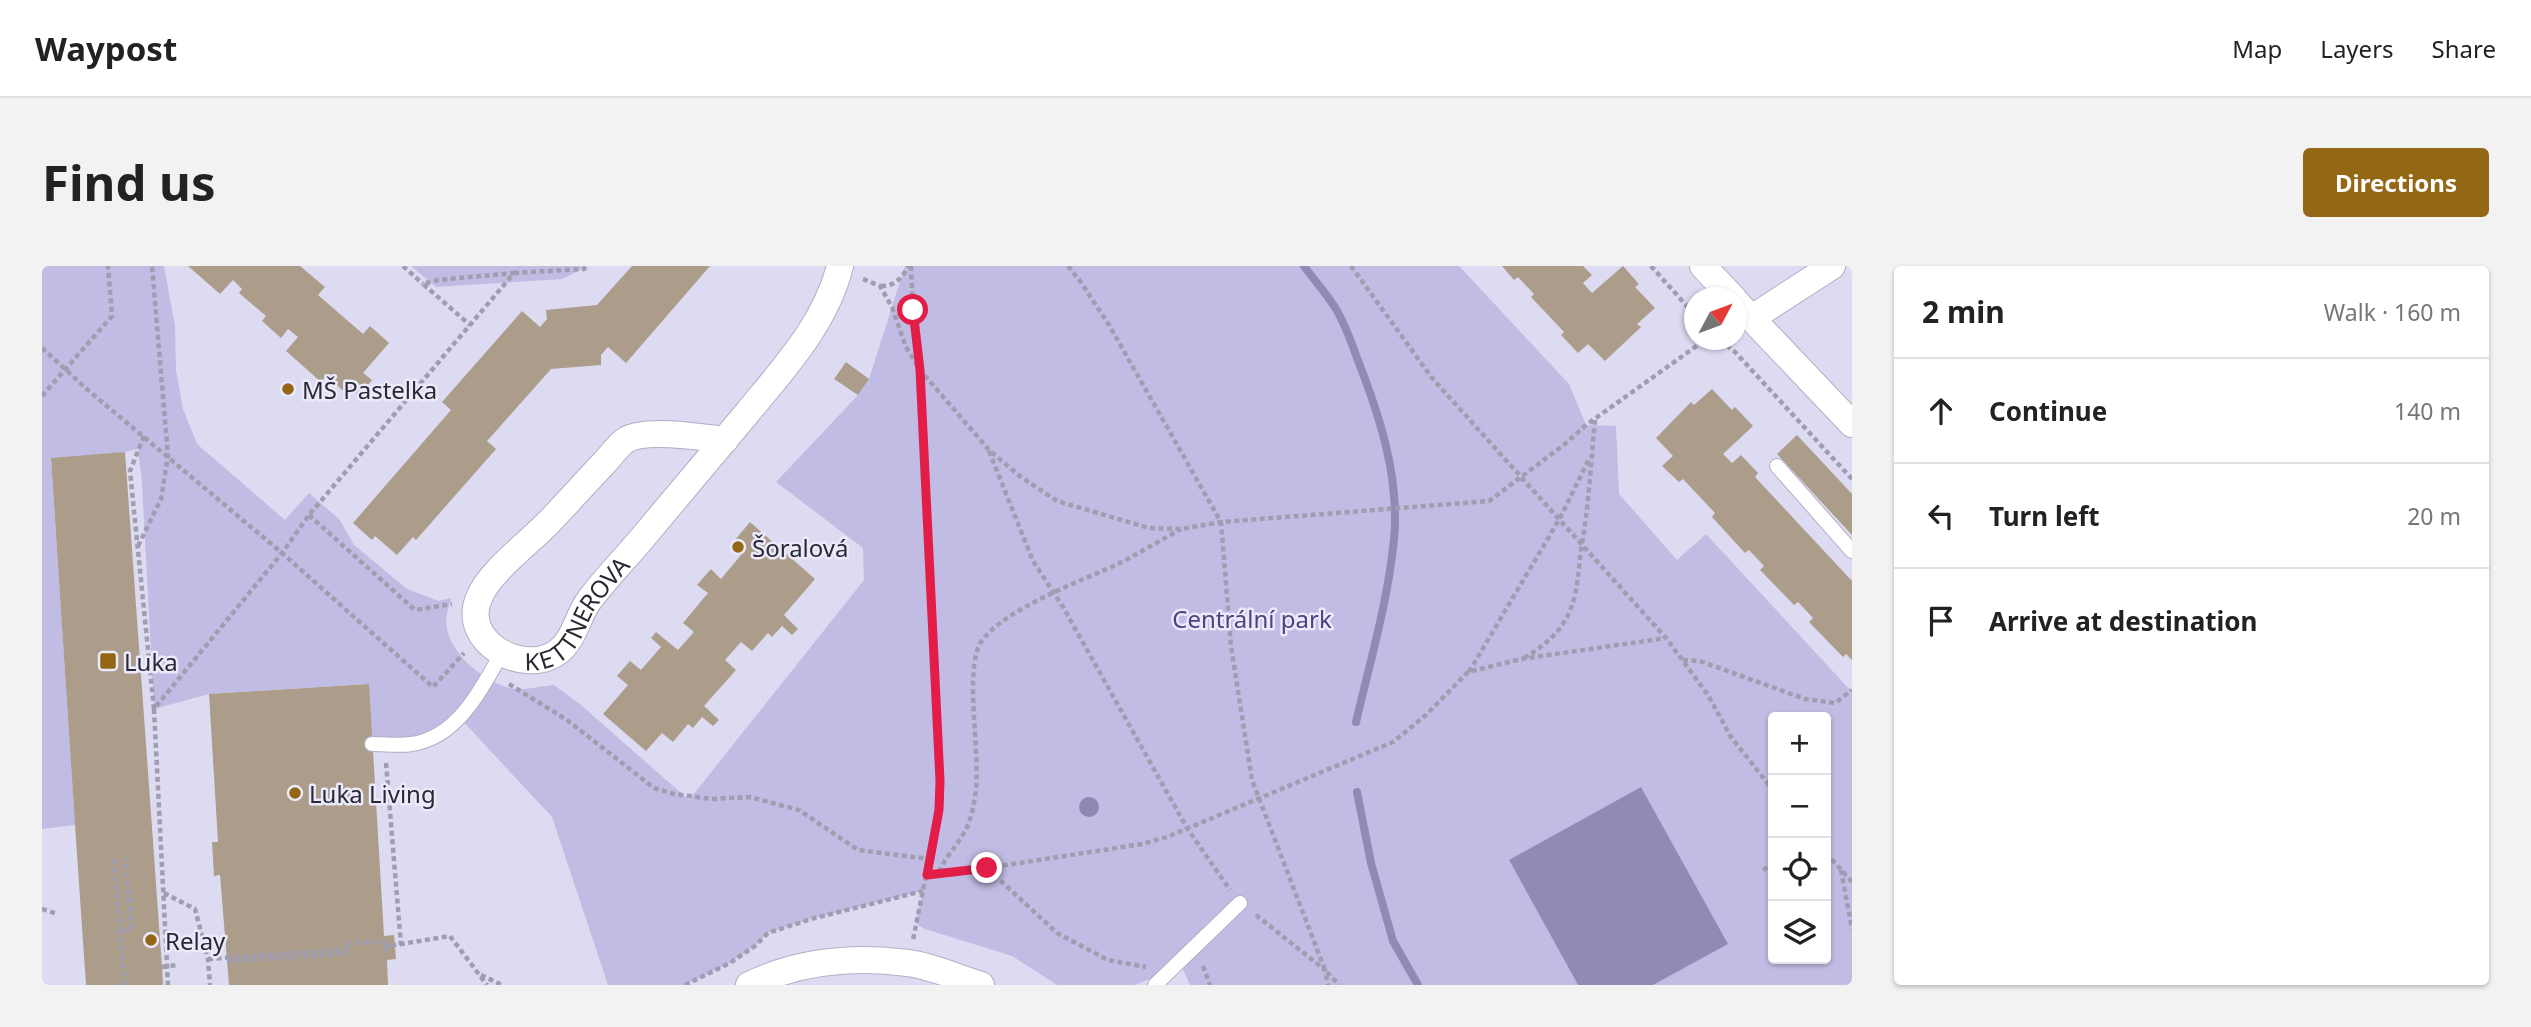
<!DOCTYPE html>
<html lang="en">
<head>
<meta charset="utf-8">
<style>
	:root { --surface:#fff; --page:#f2f2f2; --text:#222; --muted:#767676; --line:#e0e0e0; --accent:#946714 }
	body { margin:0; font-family:"Noto Sans",sans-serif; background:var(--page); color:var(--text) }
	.controls { position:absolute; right:21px; bottom:21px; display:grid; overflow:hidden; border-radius:7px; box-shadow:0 2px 5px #0004 }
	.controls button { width:63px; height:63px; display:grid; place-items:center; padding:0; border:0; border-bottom:2px solid var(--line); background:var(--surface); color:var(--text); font:35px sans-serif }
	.compass { position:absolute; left:1642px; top:21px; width:63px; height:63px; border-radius:50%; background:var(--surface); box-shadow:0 2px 5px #0004; rotate:49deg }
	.stop { position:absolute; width:21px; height:21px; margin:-16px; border:5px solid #e11d48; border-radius:50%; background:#fff }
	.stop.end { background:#e11d48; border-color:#fff; box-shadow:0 2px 7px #0008 }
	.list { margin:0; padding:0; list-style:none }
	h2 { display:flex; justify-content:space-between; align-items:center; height:91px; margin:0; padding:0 28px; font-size:30px }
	h2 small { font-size:23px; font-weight:400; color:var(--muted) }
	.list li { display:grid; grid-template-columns:46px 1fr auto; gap:21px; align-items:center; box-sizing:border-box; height:105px; padding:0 28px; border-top:2px solid var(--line) }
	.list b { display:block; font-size:26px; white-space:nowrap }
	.list em { font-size:23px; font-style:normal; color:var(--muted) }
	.icon { flex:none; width:38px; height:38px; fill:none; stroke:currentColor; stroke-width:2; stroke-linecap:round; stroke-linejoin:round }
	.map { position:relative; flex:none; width:1810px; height:719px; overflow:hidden; border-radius:7px }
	header { display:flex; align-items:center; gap:42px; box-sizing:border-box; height:98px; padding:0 35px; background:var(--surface); border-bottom:2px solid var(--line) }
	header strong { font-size:33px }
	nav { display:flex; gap:38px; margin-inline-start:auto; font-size:24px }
	.intro { display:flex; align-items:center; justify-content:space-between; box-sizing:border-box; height:168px; padding:0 42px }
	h1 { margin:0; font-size:49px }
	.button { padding:18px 32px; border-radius:7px; background:var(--accent); color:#fff; font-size:24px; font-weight:700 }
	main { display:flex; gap:42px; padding:0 42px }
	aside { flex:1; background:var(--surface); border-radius:7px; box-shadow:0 2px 5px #0004 }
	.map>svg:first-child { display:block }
	.green { fill:#c0bce3; fill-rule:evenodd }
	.water { fill:#908ab7 }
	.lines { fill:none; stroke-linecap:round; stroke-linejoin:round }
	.stream { stroke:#908ab7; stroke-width:8 }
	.building { fill:#ab9d8a }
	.lane-casing { stroke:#b0aec4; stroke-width:16 }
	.street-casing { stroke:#b0aec4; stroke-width:28 }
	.path { stroke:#9f9daf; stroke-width:4.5; stroke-dasharray:5 3.5; stroke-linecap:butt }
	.lane { stroke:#fff; stroke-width:14 }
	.street { stroke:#fff; stroke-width:26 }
	.path-bridge { stroke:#9f9daf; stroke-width:4.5; stroke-dasharray:5 3.5; stroke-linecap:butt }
	.tree { fill:#8e87b2 }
	.route { stroke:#e11d48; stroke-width:9 }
	.poi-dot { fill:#946714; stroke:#ebe9fc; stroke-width:2.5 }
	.labels { text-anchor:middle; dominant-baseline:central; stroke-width:5; stroke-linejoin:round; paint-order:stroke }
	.poi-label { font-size:24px; fill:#2a2932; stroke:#ebe9fc; text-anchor:start }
	.street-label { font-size:24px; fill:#2a2932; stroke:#ebe9fc }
	.park-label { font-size:24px; fill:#4e437e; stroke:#ebe9fc }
</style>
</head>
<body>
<header>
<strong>Waypost</strong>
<nav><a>Map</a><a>Layers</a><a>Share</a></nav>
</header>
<div class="intro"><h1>Find us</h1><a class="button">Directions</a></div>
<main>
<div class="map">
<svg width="1810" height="719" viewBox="0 0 1810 719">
	<rect width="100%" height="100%" fill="#dddbf2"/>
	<path class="green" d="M0 0H122L133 60 134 104 141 143 155 178 243 254 267 227 298 254 312 279 365 323 397 335 409 332C407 339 405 347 404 354 404 385 440 415 468 422 481 425 499 420 512 419L539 439 647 534 822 314 821 282 734 216 816 129 827 113 863 0H1417L1527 118 1544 159 1574 160 1577 228 1635 294 1664 268 1810 426V719H1611L1685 678 1467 594 1536 719H1148L1138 697 1122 707 1093 719H1015L970 690 883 663 873 657 881 625 769 653 726 667 713 680 688 697 643 719H566L510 551 418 452 395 470 330 478 326 418 167 428 112 443 100 217 96 183 83 186 9 193 33 559 0 563ZM1731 451H1784V693H1731Z
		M369 0H539L540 3 520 13 394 21Z"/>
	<path class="water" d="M1599 521 1686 678 1611 719H1536L1467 594Z"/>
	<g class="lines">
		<path class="stream" d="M1262 0C1272 14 1285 28 1294 43 1303 58 1309 75 1315 92 1337 148 1358 211 1352 273 1346 335 1328 396 1314 456
			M1315 526 1329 597 1351 675 1376 719"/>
	</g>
	<path class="building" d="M146 0H258L283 21 276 29 321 68 328 60 347 77 321 107 330 114 317 130 308 123 304 127 284 110 279 116 244 85 256 71 246 63 239 72 220 55 224 50 197 27 200 23 191 14 178 28Z
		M590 0H668L584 97 566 81 559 89V99L509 103 445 175 454 183 374 274 371 271 355 289 333 270 330 274 311 257 409 144 400 136 480 45 498 61 505 53 504 44 555 39Z
		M1460 0H1541L1550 9 1541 17 1550 27 1581 0 1597 18 1593 21 1613 42 1595 58 1599 61 1563 95 1546 78 1536 87 1519 69 1522 66 1489 31 1492 28 1476 11 1472 14Z
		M804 96 827 113 816 129 792 113Z
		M1670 123 1690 144 1693 141 1711 160 1681 188 1690 197 1699 189 1716 207 1713 211 1810 315V394L1804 388 1801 391 1767 356 1771 352 1756 336 1752 339 1718 304 1722 300 1707 284 1703 287 1670 251 1673 247 1641 213 1637 216 1620 200 1631 190 1614 172 1649 136 1652 139Z
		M1755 169 1810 228V269L1735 188Z
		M83 186 120 701 121 719H44L33 559 9 192Z
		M708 256 773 313 742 349 756 363 750 369 740 360 730 371 726 367 710 385 699 376 683 394 694 404 662 440 677 454 671 460 660 451 651 462 646 458 631 476 620 467 604 485 561 448 586 419 575 410 588 395 599 404 619 381 609 372 614 366 636 384 652 366 641 357 666 327 655 319 669 303 679 313 699 289 688 280Z
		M327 418 342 670 352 669 354 693 345 694 346 719H187L178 609 172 610 170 576H176L167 428Z"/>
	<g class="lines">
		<g class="lane-casing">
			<path id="lane" d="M1735 200 1810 285
				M330 478C343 478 357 480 369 478 414 473 440 423 459 388
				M1113 719 1198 637"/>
		</g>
		<g class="street-casing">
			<g id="street">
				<path d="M1661 0 1691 32"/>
				<path d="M1694 36 1810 158"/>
				<path d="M1710 52 1790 0"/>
				<path id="s1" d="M683 174C660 171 603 162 584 174 576 179 569 190 562 197 544 216 526 236 508 255 487 277 447 306 437 332 418 376 482 411 516 386 532 374 535 352 546 336 561 315 580 296 597 276 633 233 670 189 706 146 742 102 784 57 798 0"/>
				<path d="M707 719C757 695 811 690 866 697 890 700 916 712 939 719"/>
			</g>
		</g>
		<path class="path" d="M361 0 381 18
			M869 0 871 44 878 104 898 515 897 544 871 674
			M1026 0 1038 15 1067 59 1179 256 1189 380 1210 514 1283 704 1297 719
			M1309 0 1390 112 1624 372 1666 429 1689 471 1731 524
			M1609 0 1652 48
			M472 7 542 3 544 0
			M821 13 838 20 850 41 864 81 878 104 947 184 979 211 1015 235 1107 262 1139 263 1179 256 1447 235 1523 178 1544 159 1663 74
			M839 20C854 20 859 12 867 0
			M1678 74 1693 86 1810 213
			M0 82 47 125 240 287 391 421 422 387
			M0 130 70 50 66 0
			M102 170 88 205 112 443 240 287 267 249 472 7 396 14 381 18 428 59
			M947 185 991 295 1021 341 1145 562 1188 624
			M267 249 373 344 410 338
			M96 280 119 233 126 190 110 0
			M1482 392C1501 381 1518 367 1527 347 1537 324 1536 301 1540 278 1547 237 1549 195 1553 154
			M1641 394 1658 395 1763 433 1793 437 1810 424
			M1427 406 1518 252 1548 191
			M467 418 525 454 612 522 632 528 670 533 708 531 757 544 816 584 888 593
			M112 443 126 719
			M344 497 359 679
			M1784 587 1810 616
			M72 593 78 665
			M946 603 1015 667 1066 694 1104 701
			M1721 604 1731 598
			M1799 604 1810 663
			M897 606C903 592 912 583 920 570 928 558 931 544 933 530 940 490 921 405 939 376 961 343 1042 314 1078 297 1099 286 1119 274 1139 263
			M885 609 945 602 1100 578 1125 571 1351 476 1384 449 1426 406 1479 393 1624 372
			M122 627 153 643 166 693 168 719
			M0 643 16 648
			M1214 649 1283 704 1286 719
			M341 681 408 670 445 719
			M166 693 305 683V678L345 675 346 684 342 685
			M185 695 306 688
			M1161 700 1168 719
			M439 709 460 719
			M82 719 78 665 90 664 83 592
			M643 719 688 697 713 680 726 667 769 653 881 625"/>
		<use href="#lane" class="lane"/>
		<use href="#street" class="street"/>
		<path class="path-bridge" d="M120 701 135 699"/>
	</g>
	<circle class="tree" cx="1047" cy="541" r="10"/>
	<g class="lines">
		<path class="route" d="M871 44 878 104 898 515 897 544 885 609 945 602"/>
	</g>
	<g class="poi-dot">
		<circle cx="246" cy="123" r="7"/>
		<circle cx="696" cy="281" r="7"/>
		<rect x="57" y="386" width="18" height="18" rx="3.5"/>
		<circle cx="253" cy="527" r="7"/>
		<circle cx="109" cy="674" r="7"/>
	</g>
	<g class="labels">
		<g class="poi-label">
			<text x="260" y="123">MŠ Pastelka</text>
			<text x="710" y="281">Šoralová</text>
			<text x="82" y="395">Luka</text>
			<text x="267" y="527">Luka Living</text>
			<text x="123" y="674">Relay</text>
		</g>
		<g class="street-label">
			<text stroke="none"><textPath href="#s1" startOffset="481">KETTNEROVA</textPath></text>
		</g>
		<g class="park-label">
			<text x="1210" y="352">Centrální park</text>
		</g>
	</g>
</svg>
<div class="controls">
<button>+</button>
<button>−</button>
<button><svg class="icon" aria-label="locate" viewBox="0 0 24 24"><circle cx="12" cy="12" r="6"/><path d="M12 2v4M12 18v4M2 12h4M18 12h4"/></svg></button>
<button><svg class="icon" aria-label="layers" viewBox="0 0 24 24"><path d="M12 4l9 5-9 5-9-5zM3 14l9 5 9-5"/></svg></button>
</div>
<svg class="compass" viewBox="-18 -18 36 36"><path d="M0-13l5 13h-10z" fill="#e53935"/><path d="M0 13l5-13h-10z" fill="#767676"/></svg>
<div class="stop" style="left:871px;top:44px"></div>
<div class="stop end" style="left:945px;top:602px"></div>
</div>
<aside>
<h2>2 min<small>Walk · 160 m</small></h2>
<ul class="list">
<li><svg class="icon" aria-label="ahead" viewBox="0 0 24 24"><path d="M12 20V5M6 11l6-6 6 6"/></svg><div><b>Continue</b></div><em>140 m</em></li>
<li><svg class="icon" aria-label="left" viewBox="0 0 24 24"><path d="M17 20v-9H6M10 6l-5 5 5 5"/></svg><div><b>Turn left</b></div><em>20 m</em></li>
<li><svg class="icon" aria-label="arrive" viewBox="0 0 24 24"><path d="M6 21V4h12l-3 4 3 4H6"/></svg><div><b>Arrive at destination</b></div></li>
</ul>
</aside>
</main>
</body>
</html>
